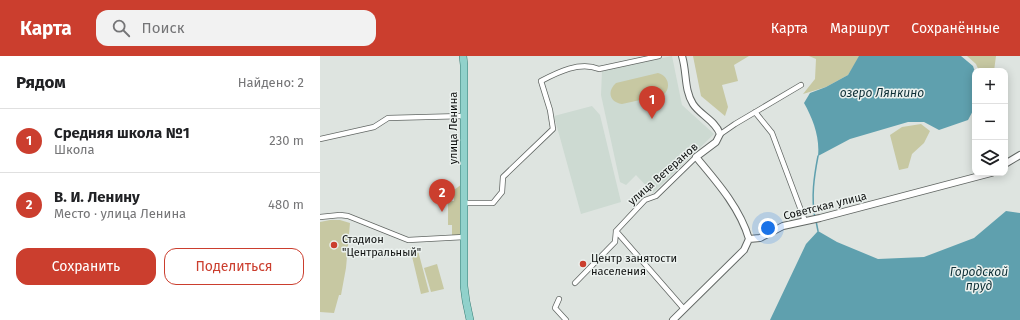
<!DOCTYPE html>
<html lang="ru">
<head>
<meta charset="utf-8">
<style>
	:root { --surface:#fff; --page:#f2f2f2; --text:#202124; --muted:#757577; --line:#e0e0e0; --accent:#cb3e2e }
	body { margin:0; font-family:"Fira Sans",sans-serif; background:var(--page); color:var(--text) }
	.controls { position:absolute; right:12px; top:12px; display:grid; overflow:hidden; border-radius:8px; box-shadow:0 2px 10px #0003 }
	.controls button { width:36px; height:36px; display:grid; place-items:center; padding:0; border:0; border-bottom:1px solid var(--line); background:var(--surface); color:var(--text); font:20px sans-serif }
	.you { position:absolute; left:448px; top:172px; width:14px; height:14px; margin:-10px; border:3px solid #fff; border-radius:50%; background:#1a73e8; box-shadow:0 0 0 6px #1a73e833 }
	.badge { display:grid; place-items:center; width:26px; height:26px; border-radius:50%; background:var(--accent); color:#fff; font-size:13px; font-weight:700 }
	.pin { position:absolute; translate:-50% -33px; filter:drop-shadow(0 1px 2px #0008) }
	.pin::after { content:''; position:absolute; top:21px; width:14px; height:12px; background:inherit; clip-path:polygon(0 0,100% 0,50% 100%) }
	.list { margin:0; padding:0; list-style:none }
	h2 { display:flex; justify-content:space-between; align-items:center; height:52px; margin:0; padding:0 16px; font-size:17px }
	h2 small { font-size:13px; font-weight:400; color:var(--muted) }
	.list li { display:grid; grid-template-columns:26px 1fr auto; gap:12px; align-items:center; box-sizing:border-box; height:64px; padding:0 16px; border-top:1px solid var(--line) }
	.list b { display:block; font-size:15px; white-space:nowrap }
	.list p { margin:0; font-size:13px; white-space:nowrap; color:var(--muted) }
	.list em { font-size:13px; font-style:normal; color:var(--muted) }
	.actions { display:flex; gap:8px; padding:12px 16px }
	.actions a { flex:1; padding:9px 0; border:1px solid var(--accent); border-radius:12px; text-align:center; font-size:14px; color:var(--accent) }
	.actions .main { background:var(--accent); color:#fff }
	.icon { flex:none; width:22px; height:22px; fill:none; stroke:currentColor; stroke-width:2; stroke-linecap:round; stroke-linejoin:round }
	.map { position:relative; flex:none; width:700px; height:264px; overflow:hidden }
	header { display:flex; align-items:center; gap:24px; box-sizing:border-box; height:56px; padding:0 20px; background:var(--accent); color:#fff }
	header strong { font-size:19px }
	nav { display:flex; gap:22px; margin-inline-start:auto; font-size:14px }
	.search { width:280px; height:36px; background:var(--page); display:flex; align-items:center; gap:10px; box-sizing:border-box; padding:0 14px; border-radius:12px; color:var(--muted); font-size:15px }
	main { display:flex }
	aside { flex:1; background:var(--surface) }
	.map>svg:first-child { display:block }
	.built { fill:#cddad2 }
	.green { fill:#c7c8a2 }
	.water { fill:#5fa0ae }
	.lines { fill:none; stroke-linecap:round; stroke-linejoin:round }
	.stream { stroke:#5fa0ae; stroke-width:1.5 }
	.street-casing { stroke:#626764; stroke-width:6 }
	.secondary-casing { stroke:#626764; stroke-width:8 }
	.primary-casing { stroke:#347b73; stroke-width:8 }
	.street { stroke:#fff; stroke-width:4.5 }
	.secondary { stroke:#fff; stroke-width:6 }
	.primary { stroke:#91d1cb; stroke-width:7 }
	.poi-dot { fill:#cb3e2e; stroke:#ebf1ee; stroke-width:1.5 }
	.labels { text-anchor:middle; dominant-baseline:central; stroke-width:3; stroke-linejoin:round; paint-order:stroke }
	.street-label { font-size:11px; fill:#101211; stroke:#ebf1ee }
	.poi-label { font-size:11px; fill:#101211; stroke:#ebf1ee; text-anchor:start }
	.water-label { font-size:12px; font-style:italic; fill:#0e2f36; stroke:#ebf1ee }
</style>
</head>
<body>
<header>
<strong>Карта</strong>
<div class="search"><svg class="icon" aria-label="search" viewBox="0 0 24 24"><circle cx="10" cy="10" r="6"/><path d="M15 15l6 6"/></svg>Поиск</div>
<nav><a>Карта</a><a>Маршрут</a><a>Сохранённые</a></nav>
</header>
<main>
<aside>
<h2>Рядом<small>Найдено: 2</small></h2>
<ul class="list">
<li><span class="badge">1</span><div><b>Средняя школа №1</b><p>Школа</p></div><em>230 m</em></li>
<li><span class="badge">2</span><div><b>В. И. Ленину</b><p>Место · улица Ленина</p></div><em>480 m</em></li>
</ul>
<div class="actions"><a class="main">Сохранить</a><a>Поделиться</a></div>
</aside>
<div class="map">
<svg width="700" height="264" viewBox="0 0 700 264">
	<rect width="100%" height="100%" fill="#dee4e0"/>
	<path class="built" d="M352 0 362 49 394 78 333 137 316 119 306 129 300 126 281 39 282 15Z
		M272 50 280 59 301 146 261 158 234 60Z"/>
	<path class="green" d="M373 0H429L414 9 418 25 402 29 408 51 405 60 381 40Z
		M489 0H540L528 19 506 31 483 38 495 23 496 3Z
		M647 0H676L674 15H659L656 8Z
		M338 17C348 19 352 32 343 39L302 48C289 46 287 35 296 27Z
		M601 68 610 75 604 87 592 98 588 112 579 114 570 79 582 71Z
		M142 128 141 177 139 180 132 181V169H128V145H134V134Z
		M10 164H20L30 167 26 212 21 239H19L14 257 0 256V166Z
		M97 191 109 236 101 238 90 192Z
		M117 208 124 233 111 236 104 212Z"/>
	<path class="water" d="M539 0H641L653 10 655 16V51L648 64 619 74 604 66H588L530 83 498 100C500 81 493 63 484 47L490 37 506 31 528 19Z
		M686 155 700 157V264H450L486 188 498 175 517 186 558 203 604 201 654 182Z"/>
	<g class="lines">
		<path class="stream" d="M495 162C491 141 494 121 498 100
			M496 165 498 175"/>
		<g class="street-casing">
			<path id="street" d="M435 56 452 77 485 165
				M400 78 402 77 415 68 481 29
				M0 83 54 71 68 62 144 60
				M144 147H173L182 136 183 121 233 73 230 54 221 25C238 16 260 5 279 13L339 0
				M0 161 20 159 28 160 88 184 144 181
				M296 175 364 253
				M255 227 295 186 296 175 325 144 336 140 376 101
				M239 243 235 252 246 264"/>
		</g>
		<g class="secondary-casing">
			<path id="secondary" d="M362 0C367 16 364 34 373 48 380 59 395 64 400 78L396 86 376 101C397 126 420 152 429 183
				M685 108 700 99
				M429 183 440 182 463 170 500 162 671 117
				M353 264 424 194 429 183"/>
		</g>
		<g class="primary-casing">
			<path id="primary" d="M143 0 144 9V230L146 245 150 264"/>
		</g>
		<use href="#street" class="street"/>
		<use href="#secondary" class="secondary"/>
		<use href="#primary" class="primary"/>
	</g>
	<g class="poi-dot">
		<circle cx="14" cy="189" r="4"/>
		<circle cx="263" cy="208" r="4"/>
	</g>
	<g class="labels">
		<g class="street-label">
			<text transform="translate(133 72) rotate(-90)">улица Ленина</text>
			<text transform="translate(343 118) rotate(-41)">улица Ветеранов</text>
			<text transform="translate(505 150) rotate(-14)">Советская улица</text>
		</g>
		<g class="poi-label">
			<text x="22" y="183">Стадион<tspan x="22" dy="13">"Центральный"</tspan></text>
			<text x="271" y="202">Центр занятости<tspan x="271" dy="13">населения</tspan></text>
		</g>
		<g class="water-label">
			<text x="562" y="37">озеро Лянкино</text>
			<text x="659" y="216">Городской<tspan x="659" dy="14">пруд</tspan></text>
		</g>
	</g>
</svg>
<div class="controls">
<button>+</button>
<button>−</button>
<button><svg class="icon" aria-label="layers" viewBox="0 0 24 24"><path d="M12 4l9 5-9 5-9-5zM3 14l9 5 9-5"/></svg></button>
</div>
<div class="you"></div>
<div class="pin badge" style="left:332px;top:63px">1</div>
<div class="pin badge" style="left:122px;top:156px">2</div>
</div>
</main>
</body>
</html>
